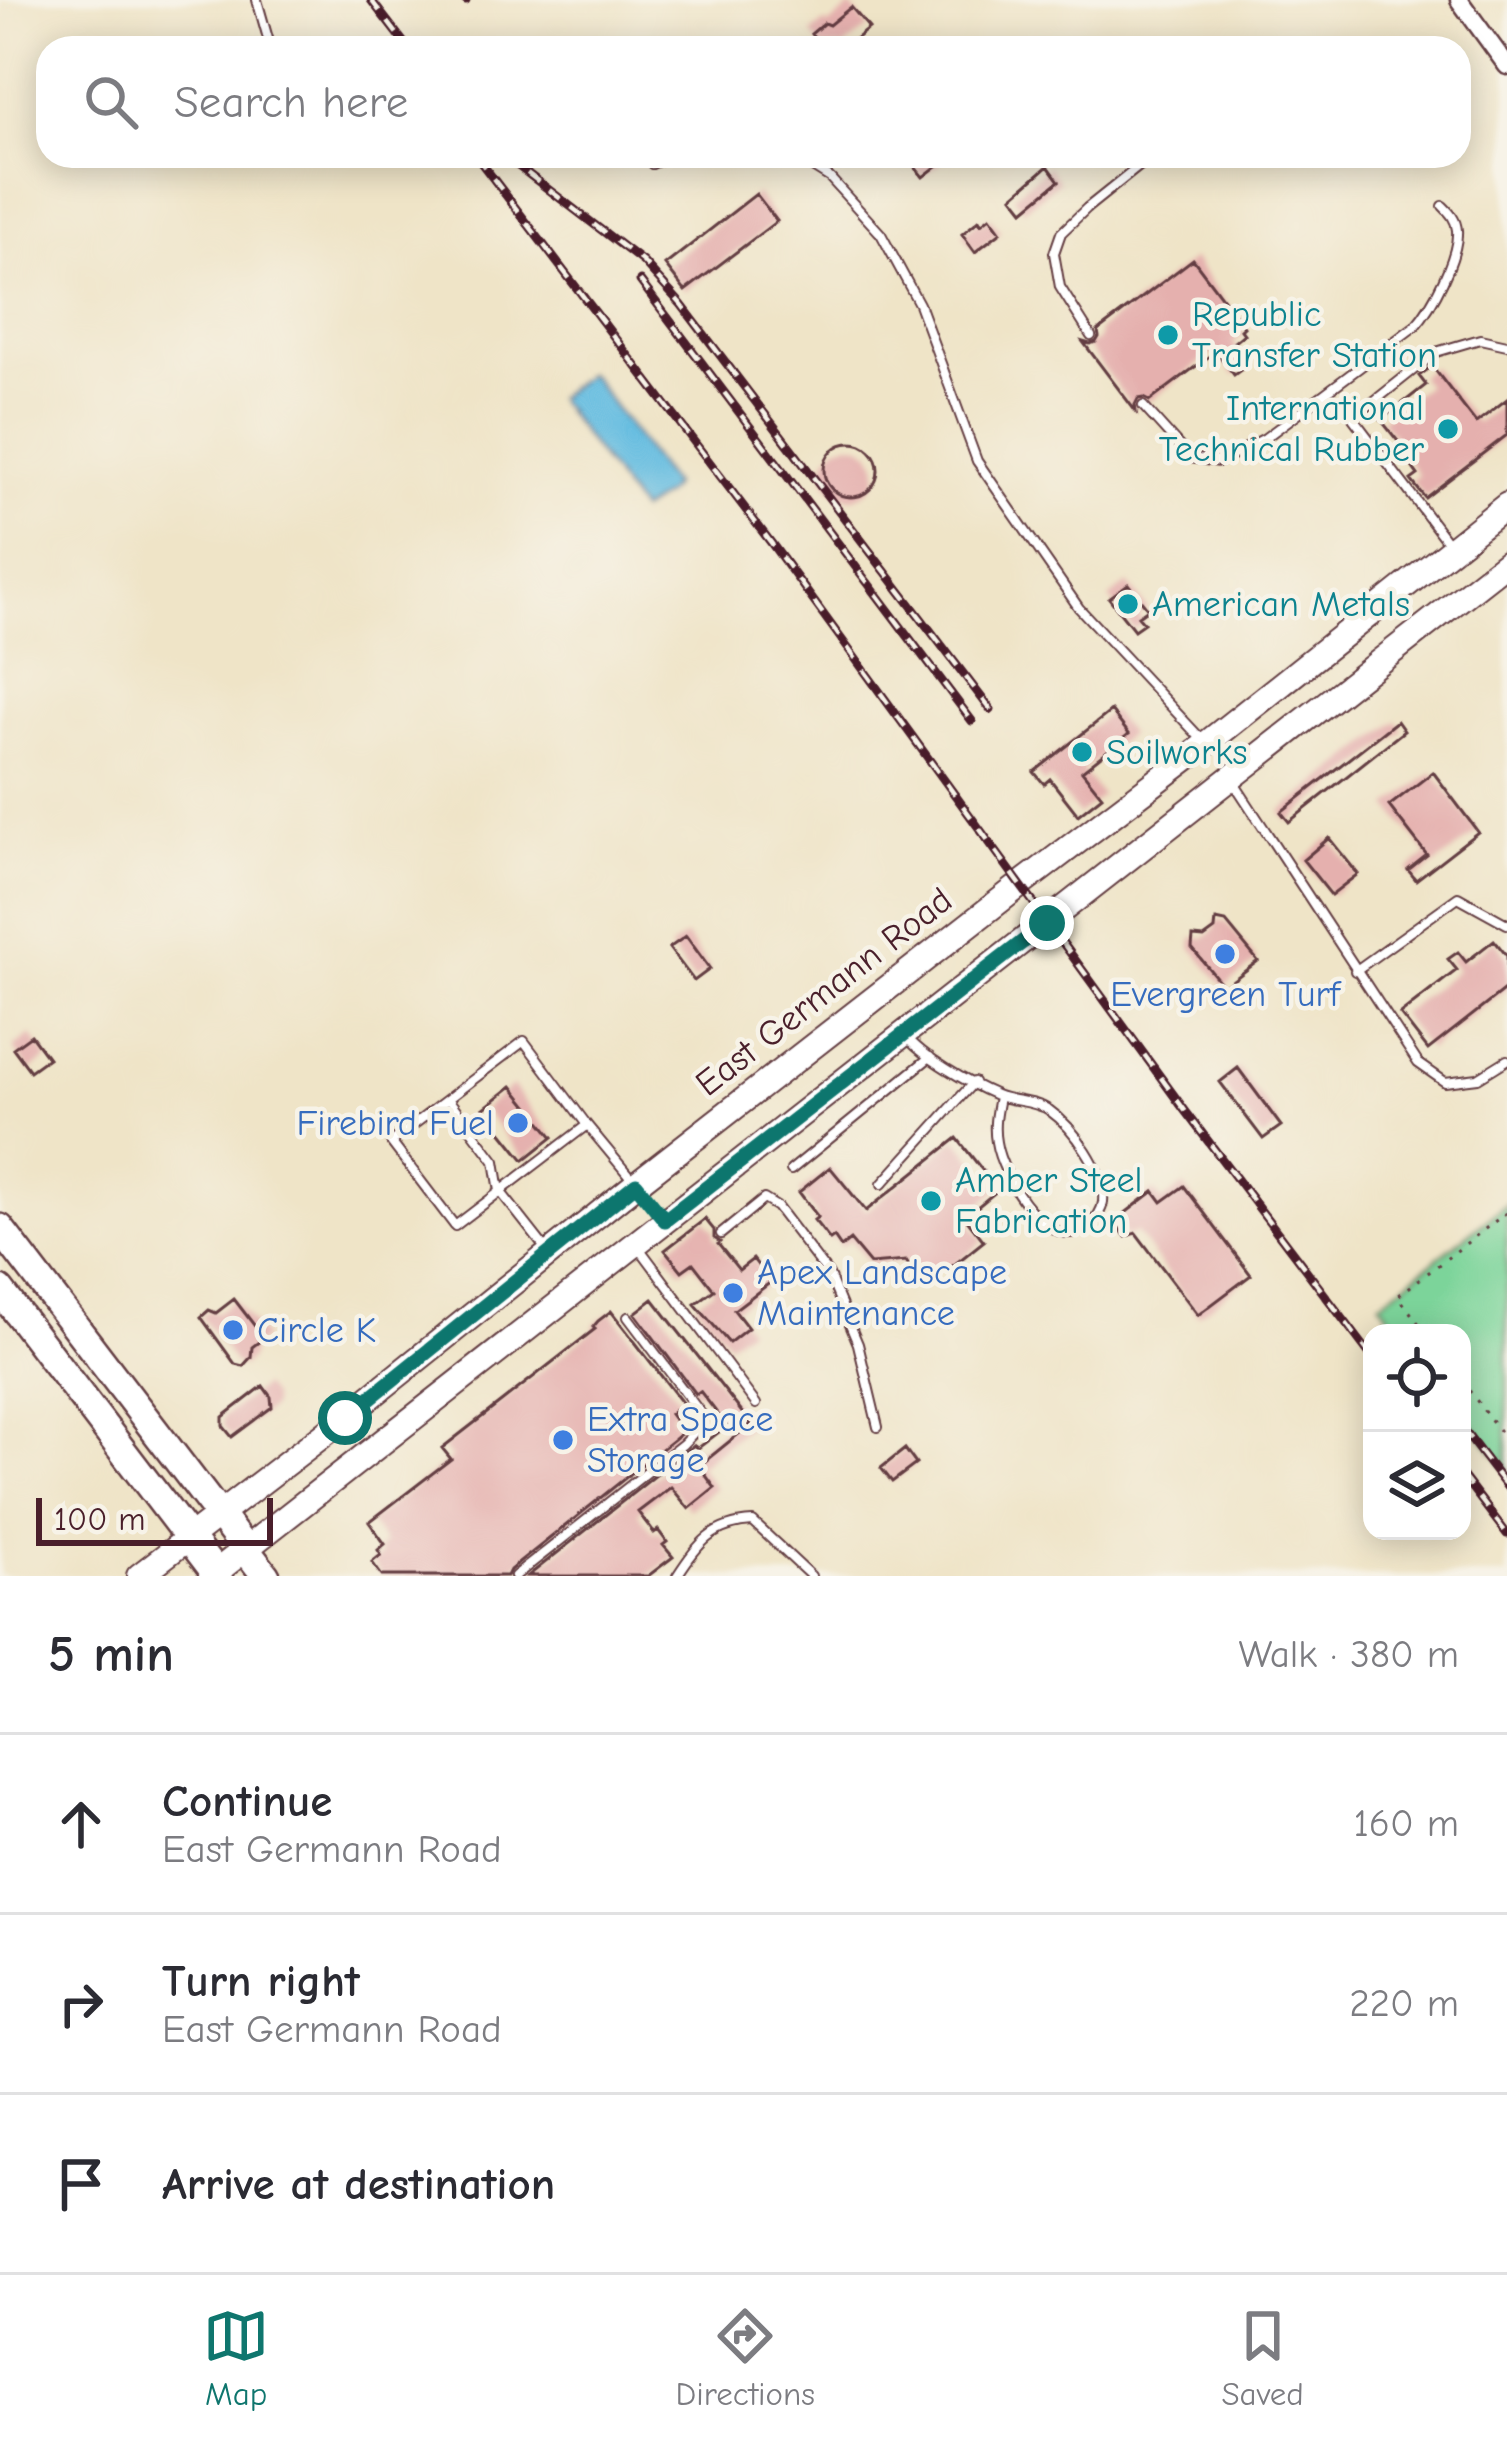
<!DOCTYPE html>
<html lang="en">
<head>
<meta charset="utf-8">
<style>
	:root { --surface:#fff; --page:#f7f7f7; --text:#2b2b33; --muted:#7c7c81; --line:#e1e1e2; --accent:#0f766e }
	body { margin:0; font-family:"Comic Neue",sans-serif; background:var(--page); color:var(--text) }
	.controls { position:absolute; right:36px; bottom:36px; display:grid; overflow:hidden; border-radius:24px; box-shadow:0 6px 30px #0003 }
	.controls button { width:108px; height:108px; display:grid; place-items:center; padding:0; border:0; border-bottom:3px solid var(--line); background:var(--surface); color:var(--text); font:60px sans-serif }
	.scale { position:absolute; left:36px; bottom:30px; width:237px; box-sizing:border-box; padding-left:12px; border:6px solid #4a1f2b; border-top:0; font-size:33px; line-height:42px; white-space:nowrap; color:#4a1f2b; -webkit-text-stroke:9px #f7f3e8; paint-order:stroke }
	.stop { position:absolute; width:36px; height:36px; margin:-27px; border:9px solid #0f766e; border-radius:50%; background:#fff }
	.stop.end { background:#0f766e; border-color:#fff; box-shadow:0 3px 12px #0008 }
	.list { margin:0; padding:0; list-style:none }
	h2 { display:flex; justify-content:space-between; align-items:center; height:156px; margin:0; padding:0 48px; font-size:51px }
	h2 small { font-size:39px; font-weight:400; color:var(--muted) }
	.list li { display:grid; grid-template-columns:78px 1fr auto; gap:36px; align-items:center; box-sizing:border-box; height:180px; padding:0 48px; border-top:3px solid var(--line) }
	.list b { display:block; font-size:45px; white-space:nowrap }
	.list p { margin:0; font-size:39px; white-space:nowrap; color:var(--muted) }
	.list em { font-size:39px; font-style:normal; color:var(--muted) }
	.icon { flex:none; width:66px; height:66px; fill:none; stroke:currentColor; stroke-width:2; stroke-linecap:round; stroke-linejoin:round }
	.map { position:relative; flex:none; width:1507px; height:1576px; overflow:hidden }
	.search { position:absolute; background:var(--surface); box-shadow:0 6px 30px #0003; left:36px; right:36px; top:36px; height:132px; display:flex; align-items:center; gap:30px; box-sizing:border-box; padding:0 42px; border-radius:36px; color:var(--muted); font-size:45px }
	.sheet { height:696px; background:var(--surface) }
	nav { display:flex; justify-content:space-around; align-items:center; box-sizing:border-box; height:168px; border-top:3px solid var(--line); background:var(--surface); font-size:33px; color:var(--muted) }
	nav a { display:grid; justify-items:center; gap:6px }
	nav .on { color:var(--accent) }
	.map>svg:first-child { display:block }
	.green { fill:#7bd49a; stroke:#627a62; stroke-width:3 }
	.water { fill:#63bce0; stroke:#566e86; stroke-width:3 }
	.building { fill:#e5b0ae }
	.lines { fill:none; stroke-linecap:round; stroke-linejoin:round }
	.lane-casing { stroke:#633d42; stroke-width:12 }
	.street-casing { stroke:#633d42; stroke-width:21 }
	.secondary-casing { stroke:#633d42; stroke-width:28 }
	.primary-casing { stroke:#633d42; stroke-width:32 }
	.path { stroke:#633d42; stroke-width:3; stroke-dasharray:3 9; stroke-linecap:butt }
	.lane { stroke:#fff; stroke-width:8 }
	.street { stroke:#fff; stroke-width:16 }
	.secondary { stroke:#fff; stroke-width:24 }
	.primary { stroke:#fff; stroke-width:27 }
	.rail-casing { stroke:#4a1f2b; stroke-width:9 }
	.rail { stroke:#f7f3e8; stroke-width:4.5; stroke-dasharray:14; stroke-linecap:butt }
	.route { stroke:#0f766e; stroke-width:15 }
	.culture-dot { fill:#0f9aa8; stroke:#f7f3e8; stroke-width:4.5 }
	.shop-dot { fill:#3f7fe0; stroke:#f7f3e8; stroke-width:4.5 }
	.labels { text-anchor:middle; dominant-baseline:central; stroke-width:9; stroke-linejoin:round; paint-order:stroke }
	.culture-label { font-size:36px; fill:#0d838f; stroke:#f7f3e8; text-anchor:start }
	.street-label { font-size:36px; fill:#4a1f2b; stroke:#f7f3e8 }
	.shop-label { font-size:36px; fill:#366cbe; stroke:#f7f3e8; text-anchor:start }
</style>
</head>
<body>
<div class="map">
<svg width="1507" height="1576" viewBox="0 0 1507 1576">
	<rect width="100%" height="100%" fill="#f7f3e8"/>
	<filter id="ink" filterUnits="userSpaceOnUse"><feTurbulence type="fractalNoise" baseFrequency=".00833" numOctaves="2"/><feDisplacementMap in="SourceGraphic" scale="24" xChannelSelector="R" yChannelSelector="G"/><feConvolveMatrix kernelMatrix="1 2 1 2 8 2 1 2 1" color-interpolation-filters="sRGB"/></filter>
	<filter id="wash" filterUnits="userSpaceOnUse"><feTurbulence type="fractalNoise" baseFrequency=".004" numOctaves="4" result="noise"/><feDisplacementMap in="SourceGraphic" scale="48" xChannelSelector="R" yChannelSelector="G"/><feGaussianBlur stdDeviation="2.7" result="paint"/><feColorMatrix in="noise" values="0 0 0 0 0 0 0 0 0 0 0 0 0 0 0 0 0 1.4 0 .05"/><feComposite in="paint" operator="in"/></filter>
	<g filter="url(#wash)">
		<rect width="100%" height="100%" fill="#efe4c7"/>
		<path class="green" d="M1507 1204V1470L1462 1411V1333H1403L1380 1303Z"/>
		<path class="water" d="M587 374 592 377 672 485 666 494 640 511 556 398Z"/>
		<g id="blocks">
			<path class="building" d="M851 7 869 28 844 48H822L811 34 824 23 829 25Z
				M906 156H950L923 177Z
				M1048 166 1059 181 1024 210 1013 196Z
				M756 194 777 221 685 291 665 265Z
				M990 217 1001 232 975 252 962 234 979 220 981 224Z
				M1193 259 1244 327 1241 330 1244 334 1233 343 1249 364 1234 375 1216 351 1150 401 1144 398 1138 399 1135 405 1136 412 1083 342 1090 344 1096 342 1099 337 1098 331Z
				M1432 366 1476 423 1507 399V435L1425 498 1411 480 1418 475 1405 457 1409 455 1381 420 1426 385 1419 376Z
				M824 470a27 27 0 1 1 54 0a27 27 0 1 1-54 0Z
				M1128 584 1148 609 1138 616 1144 623 1134 630 1109 598Z
				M1111 711 1129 734 1082 771 1102 796 1078 815 1050 779 1044 784 1034 772Z
				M1397 721 1404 731 1289 822 1281 812Z
				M1433 772 1478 832 1416 880 1408 870 1427 855 1389 806Z
				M1329 838 1358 874 1331 895 1303 860Z
				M1216 920 1226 922 1258 961 1224 987 1192 948 1193 937 1204 938 1215 930Z
				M686 936 710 969 694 981 669 948Z
				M1494 940 1507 956V988L1428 1050 1400 1014 1457 970 1448 959 1458 952 1466 962Z
				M31 1035 48 1058 30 1071 13 1048Z
				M1238 1068 1281 1126 1263 1139 1220 1082Z
				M512 1086 553 1137 524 1160 483 1109Z
				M957 1138 998 1190 965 1217 984 1241 950 1268 912 1270 906 1261 870 1264 850 1240 841 1247 834 1237 830 1240 814 1220 818 1217 799 1192 830 1167 866 1211Z
				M1184 1186 1251 1275 1198 1315 1136 1233 1126 1237 1117 1225 1122 1221 1119 1218 1154 1191 1162 1202Z
				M705 1219 714 1230V1238L720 1242 718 1244 739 1270 753 1259 771 1282 734 1310 748 1328 729 1343 695 1304 714 1290 693 1263 682 1271 665 1250Z
				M234 1299 264 1338 252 1347 251 1357 243 1366 235 1364 201 1317 209 1310 216 1313Z
				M653 1299 751 1424 699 1466 715 1488 689 1509 671 1487 638 1512 654 1533 658 1530 667 1542 663 1545 673 1557 648 1576H528L694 1445 697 1449 727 1426 700 1391 696 1394 635 1313Z
				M611 1311 683 1404 670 1414 683 1432 510 1570 507 1576H382L372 1562 381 1555 378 1550 385 1544 369 1522 451 1459 442 1448 595 1329 593 1327 598 1321Z
				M263 1386 271 1397 272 1407 232 1437 223 1426V1417Z
				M905 1449 916 1464 892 1482 881 1468Z"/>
		</g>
	</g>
	<g filter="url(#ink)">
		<use href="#blocks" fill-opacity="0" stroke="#633d42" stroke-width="3"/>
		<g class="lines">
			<g class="lane-casing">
				<path id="lane" d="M257 0 269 42
					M795 156 830 178 881 234 919 304 977 461 1079 608 1205 743
					M652 164 669 156
					M1091 336 1060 287 1054 253 1061 233 1087 208 1152 156
					M1143 406 1190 458 1220 462 1265 438 1415 326C1432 307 1459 256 1457 230 1456 219 1450 213 1443 206
					M1451 547 1353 418 1436 352 1480 339 1507 345
					M1232 780 1418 1063 1445 1082 1478 1078 1507 1060
					M1355 971 1458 897 1507 924
					M905 1035C922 1057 970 1084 996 1095 1013 1102 1033 1100 1049 1110 1073 1127 1106 1171 1103 1202 1102 1210 1096 1219 1089 1225 1050 1259 1001 1176 996 1142 993 1126 996 1112 999 1097
					M448 1099 495 1161 500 1191 548 1252
					M587 1125 455 1226 391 1142 524 1041 587 1125 635 1183
					M791 1170 930 1057
					M882 1184 974 1082
					M721 1234 764 1199 777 1207 829 1275 858 1344 878 1427
					M640 1249 756 1404
					M515 1576 683 1444 701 1425 702 1415 628 1317
					M677 1576C698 1543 713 1524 753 1522L811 1576"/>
			</g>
			<g class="street-casing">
				<path id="street" d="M1459 0 1507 66"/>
			</g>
			<g class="secondary-casing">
				<path id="secondary" d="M139 1576 323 1435 636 1184 1020 885 1206 744 1507 505
					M211 1576 1507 562"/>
			</g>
			<g class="primary-casing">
				<path id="primary" d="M0 1228 266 1576
					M0 1290 218 1576"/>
			</g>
			<path class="path" d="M1426 1333 1398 1296 1507 1212
				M1462 1381 1507 1441"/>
			<use href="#lane" class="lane"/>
			<use href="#street" class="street"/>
			<use href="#secondary" class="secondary"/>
			<use href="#primary" class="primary"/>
			<g class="rail-casing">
				<path id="rail" d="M371 0 408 48
					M465 0 466 1
					M476 156 772 544 1186 1112 1372 1357
					M505 156 643 262 681 304 991 710
					M640 281 972 721
					M1462 1428 1507 1487
					M1462 1475 1507 1534"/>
			</g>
			<use href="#rail" class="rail"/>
		</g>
	</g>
	<g class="lines" filter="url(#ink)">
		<path class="route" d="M345 1418 636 1184 665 1220 1047 923"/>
	</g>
	<g class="culture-dot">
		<circle cx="1168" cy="335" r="12"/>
		<circle cx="1448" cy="429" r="12"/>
		<circle cx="1128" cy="604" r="12"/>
		<circle cx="1082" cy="752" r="12"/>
		<circle cx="931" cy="1201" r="12"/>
	</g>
	<g class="shop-dot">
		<circle cx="1225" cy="954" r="12"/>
		<circle cx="518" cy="1123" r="12"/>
		<circle cx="733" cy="1293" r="12"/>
		<circle cx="233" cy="1330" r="12"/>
		<circle cx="563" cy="1440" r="12"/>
	</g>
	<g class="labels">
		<g class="culture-label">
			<text x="1192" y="314">Republic<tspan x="1192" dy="41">Transfer Station</tspan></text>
			<text x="1424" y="408" text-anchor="end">International<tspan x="1424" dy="41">Technical Rubber</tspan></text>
			<text x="1152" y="604">American Metals</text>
			<text x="1106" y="752">Soilworks</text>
			<text x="955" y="1180">Amber Steel<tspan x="955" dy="41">Fabrication</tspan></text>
		</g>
		<g class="street-label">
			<text transform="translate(824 992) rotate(-38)">East Germann Road</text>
		</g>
		<g class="shop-label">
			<text x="1225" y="994" text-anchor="middle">Evergreen Turf</text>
			<text x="494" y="1123" text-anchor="end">Firebird Fuel</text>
			<text x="757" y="1272">Apex Landscape<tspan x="757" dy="41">Maintenance</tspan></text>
			<text x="257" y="1330">Circle K</text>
			<text x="587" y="1419">Extra Space<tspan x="587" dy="41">Storage</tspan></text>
		</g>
	</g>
</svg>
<div class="controls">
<button><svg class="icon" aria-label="locate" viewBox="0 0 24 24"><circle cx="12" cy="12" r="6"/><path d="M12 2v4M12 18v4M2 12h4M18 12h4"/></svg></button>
<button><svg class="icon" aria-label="layers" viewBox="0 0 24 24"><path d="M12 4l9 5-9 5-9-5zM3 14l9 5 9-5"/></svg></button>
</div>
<div class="scale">100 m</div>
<div class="stop" style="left:345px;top:1418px"></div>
<div class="stop end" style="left:1047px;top:923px"></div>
<div class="search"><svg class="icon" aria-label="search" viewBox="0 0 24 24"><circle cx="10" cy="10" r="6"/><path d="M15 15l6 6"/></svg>Search here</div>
</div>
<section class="sheet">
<h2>5 min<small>Walk · 380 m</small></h2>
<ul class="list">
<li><svg class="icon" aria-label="ahead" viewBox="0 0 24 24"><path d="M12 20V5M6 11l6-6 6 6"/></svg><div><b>Continue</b><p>East Germann Road</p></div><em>160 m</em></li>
<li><svg class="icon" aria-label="right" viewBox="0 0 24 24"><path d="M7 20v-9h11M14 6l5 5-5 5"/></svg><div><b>Turn right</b><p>East Germann Road</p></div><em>220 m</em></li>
<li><svg class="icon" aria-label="arrive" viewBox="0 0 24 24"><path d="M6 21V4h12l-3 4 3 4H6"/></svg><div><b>Arrive at destination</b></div></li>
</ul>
</section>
<nav>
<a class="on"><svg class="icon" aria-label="map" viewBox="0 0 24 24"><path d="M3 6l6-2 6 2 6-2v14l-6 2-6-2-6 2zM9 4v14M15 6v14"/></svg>Map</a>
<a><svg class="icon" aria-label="directions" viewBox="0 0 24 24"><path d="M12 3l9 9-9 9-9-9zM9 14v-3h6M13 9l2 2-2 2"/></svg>Directions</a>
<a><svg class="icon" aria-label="saved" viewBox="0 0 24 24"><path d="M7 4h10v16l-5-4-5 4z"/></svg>Saved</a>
</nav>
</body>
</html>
